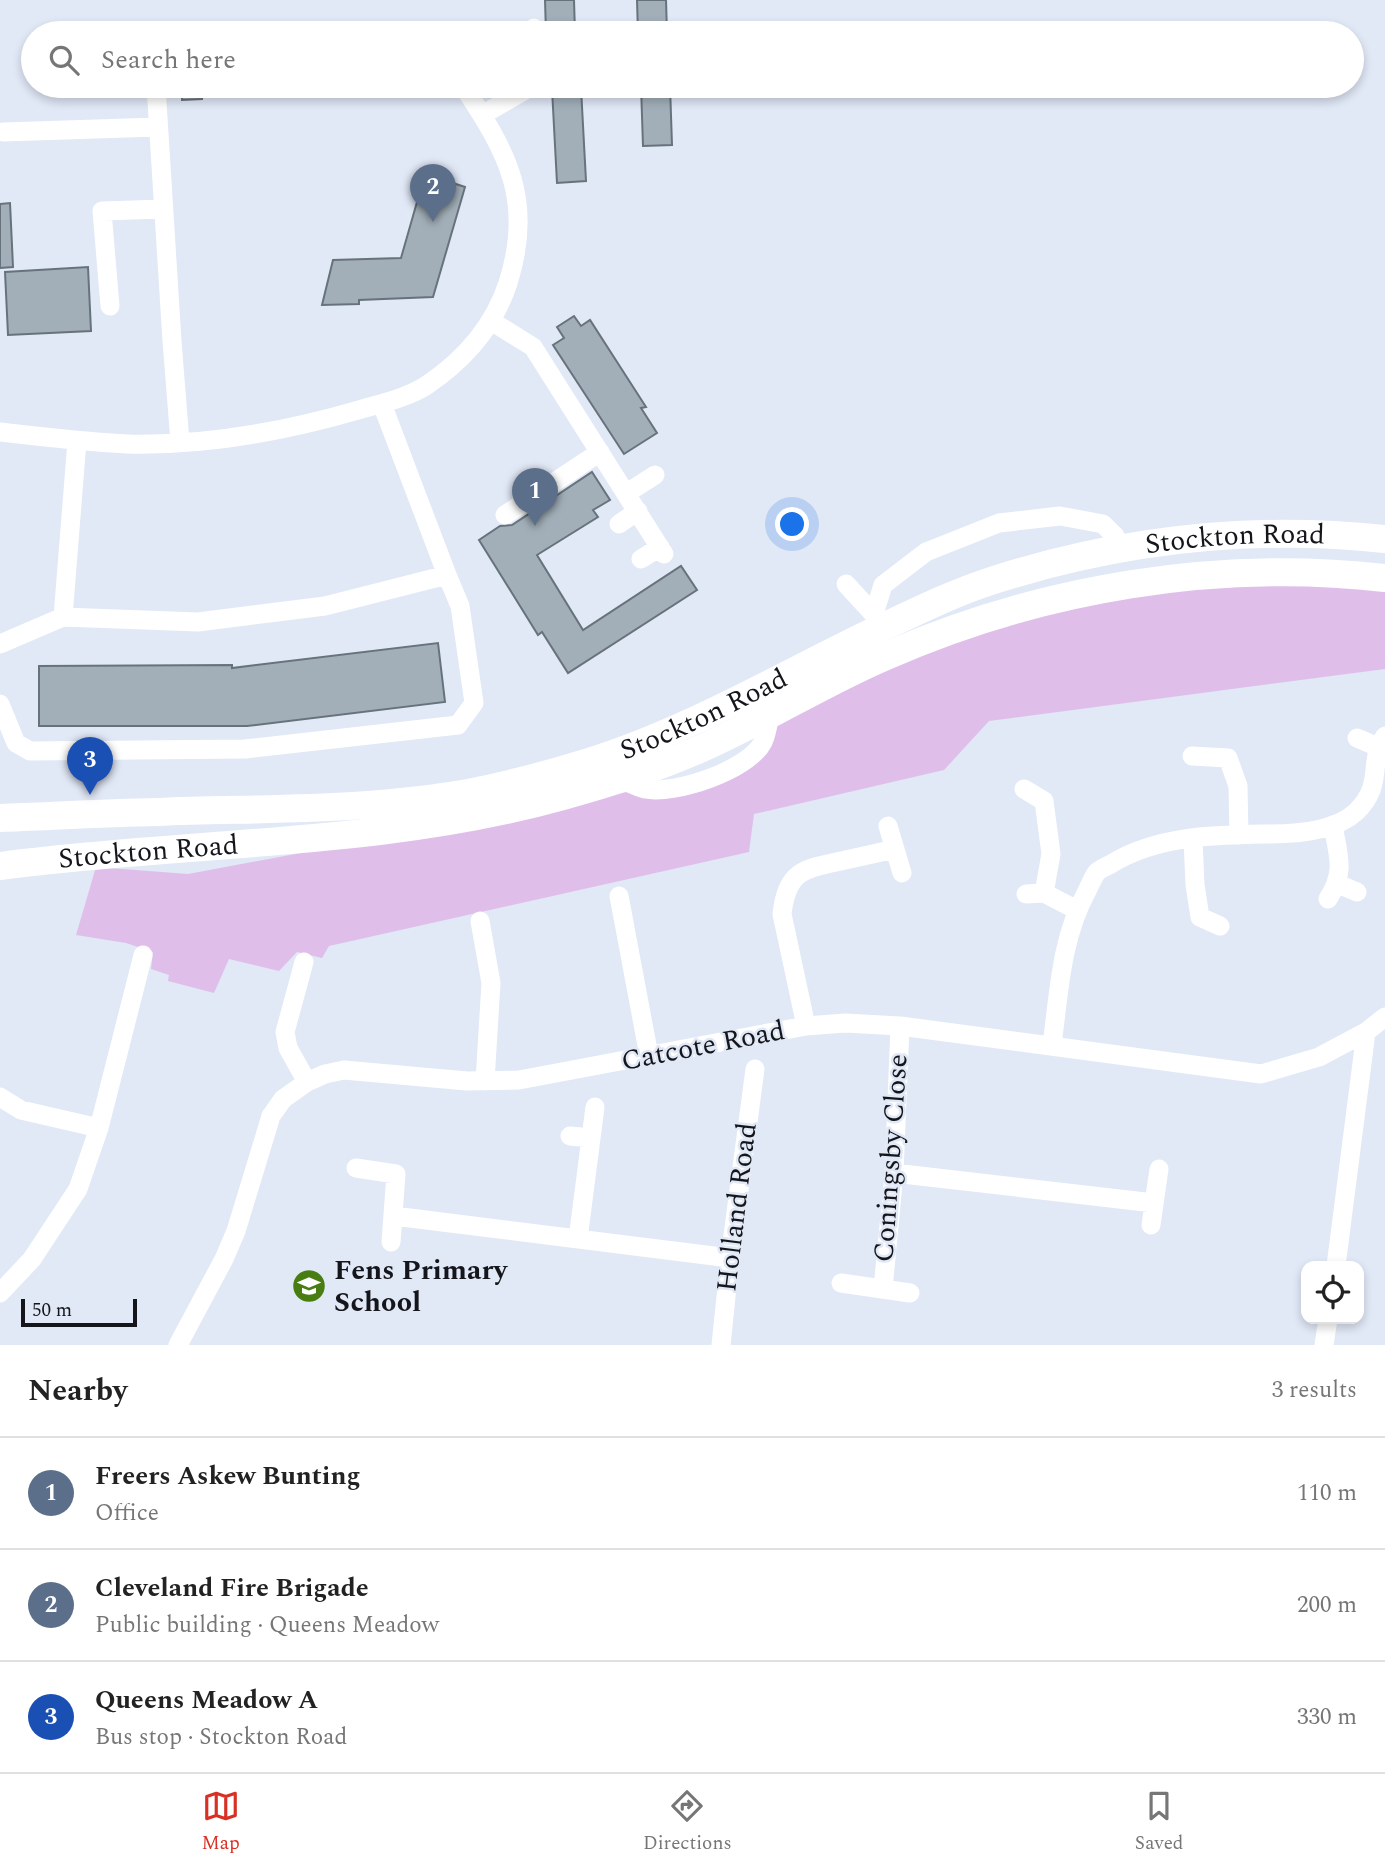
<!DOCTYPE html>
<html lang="en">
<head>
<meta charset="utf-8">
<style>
	:root { --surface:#fff; --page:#f6f6f6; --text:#222; --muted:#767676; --line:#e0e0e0; --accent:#d93025 }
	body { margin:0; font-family:Spectral,serif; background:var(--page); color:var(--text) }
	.controls { position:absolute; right:21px; bottom:21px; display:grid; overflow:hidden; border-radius:14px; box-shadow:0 4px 10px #0003 }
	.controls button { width:63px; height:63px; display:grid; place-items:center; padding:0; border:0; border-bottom:2px solid var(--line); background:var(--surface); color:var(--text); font:35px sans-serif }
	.scale { position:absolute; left:21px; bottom:18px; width:116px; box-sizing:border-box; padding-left:7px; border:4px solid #14161b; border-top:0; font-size:19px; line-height:24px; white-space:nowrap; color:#14161b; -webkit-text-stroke:5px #e1e8f6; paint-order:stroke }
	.you { position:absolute; left:793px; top:525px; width:24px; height:24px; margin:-18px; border:5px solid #fff; border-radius:50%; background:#1a73e8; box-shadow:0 0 0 10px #1a73e833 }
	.badge { display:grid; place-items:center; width:46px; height:46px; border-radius:50%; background:var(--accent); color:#fff; font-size:23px; font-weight:700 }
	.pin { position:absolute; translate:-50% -58px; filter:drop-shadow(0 2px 4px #0008) }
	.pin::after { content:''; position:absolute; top:37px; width:24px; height:21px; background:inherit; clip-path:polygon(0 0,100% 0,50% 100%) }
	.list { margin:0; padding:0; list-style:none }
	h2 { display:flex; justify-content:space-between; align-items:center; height:91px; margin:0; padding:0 28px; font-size:30px }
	h2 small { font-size:23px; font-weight:400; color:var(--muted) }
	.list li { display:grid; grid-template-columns:46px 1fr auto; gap:21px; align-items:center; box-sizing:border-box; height:112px; padding:0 28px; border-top:2px solid var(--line) }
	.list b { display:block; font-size:26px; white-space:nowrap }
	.list p { margin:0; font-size:23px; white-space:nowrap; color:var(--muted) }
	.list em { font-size:23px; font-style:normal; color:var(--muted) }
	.icon { flex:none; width:38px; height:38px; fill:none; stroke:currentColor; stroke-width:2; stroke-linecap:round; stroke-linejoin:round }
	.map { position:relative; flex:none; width:1385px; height:1345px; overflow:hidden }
	.search { position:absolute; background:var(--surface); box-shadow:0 4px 10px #0003; left:21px; right:21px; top:21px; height:77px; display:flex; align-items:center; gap:18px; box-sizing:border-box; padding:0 24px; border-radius:38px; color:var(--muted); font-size:26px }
	.sheet { height:427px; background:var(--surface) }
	nav { display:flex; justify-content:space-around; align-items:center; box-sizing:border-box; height:98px; border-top:2px solid var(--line); background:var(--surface); font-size:19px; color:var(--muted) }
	nav a { display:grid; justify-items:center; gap:4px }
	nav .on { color:var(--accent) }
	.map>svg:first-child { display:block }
	.grass { fill:#dfbfe9 }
	.building { fill:#a2afb9; stroke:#67737c; stroke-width:2 }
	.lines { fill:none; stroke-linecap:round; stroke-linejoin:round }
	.minor { stroke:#fff; stroke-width:19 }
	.highway { stroke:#fff; stroke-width:28 }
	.labels { text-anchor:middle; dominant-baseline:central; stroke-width:5; stroke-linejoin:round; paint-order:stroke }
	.street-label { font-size:28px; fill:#14161b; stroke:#e1e8f6 }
	.poi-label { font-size:28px; font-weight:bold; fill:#14161b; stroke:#e1e8f6; text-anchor:start }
</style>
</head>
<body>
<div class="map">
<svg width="1385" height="1345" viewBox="0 0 1385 1345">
	<rect width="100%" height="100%" fill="#e1e8f6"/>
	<path class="grass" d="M1321 582 1385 588V669L989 721 944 770 754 814 749 852 329 946 322 958 297 952 279 971 229 959 214 993 168 981 169 975 151 969 153 952 126 943 76 935 96 867 188 874 745 770 776 719 917 655 1030 614 1144 592Z"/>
	<path class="building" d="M545 0H574L575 33H546Z
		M637 0H666L667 33H638Z
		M182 86H202V99L182 100Z
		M641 86H670L672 145 643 146Z
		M581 88 586 181 557 183 552 89Z
		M425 174 465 187 433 297 359 300V304L322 305 333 260 401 258Z
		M10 203 13 267 0 268V204Z
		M88 267 91 331 8 335 5 272Z
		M574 316 581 326 590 320 646 407 641 408 657 433 624 454 553 345 564 338 557 327Z
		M592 472 610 500 593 510 598 517 537 555 583 630 681 566 697 590 568 673 542 632 538 635 479 540 500 526 512 525Z
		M438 643 445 702 247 726H39V666L232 665V668Z"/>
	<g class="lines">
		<path class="minor" d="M534 28V33
			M156 86 172 341 180 442
			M482 115 532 86
			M3 132 158 127
			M110 306 102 211 163 209
			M491 321 533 347 664 554
			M0 432C42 437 84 442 127 444 206 446 287 431 362 409 383 403 409 397 427 385 464 360 494 326 508 283 534 201 508 153 463 86
			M627 493 655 475
			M505 515 600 452
			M619 524 638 511
			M641 559 660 547
			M846 584 879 620
			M874 614 883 585 926 552 999 523 1060 516 1103 524 1115 536 1118 548
			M63 617 77 441
			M0 644 63 617 198 622 325 606 447 575
			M0 704 16 743 30 751 245 749 458 725 474 703 460 606 447 575 382 404
			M1357 738 1378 747
			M1192 756 1228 758 1238 786 1239 835
			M620 779C628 782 637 787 645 789 675 795 749 770 763 742 767 734 768 723 770 715
			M1024 789 1044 801 1051 854 1044 893 1077 910
			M888 826 902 873
			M1193 838 1195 885 1200 917 1220 926
			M1338 884 1357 892
			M1026 894 1044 893
			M619 896 649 1056
			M1328 899C1346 871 1338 856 1333 825
			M480 921 491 983 485 1081
			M304 962 285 1032 288 1048 307 1082
			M806 1026 782 914C787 871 803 869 841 861 859 857 877 853 895 849
			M1052 1045C1059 993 1061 938 1087 891 1090 885 1093 877 1097 872 1100 869 1107 866 1111 864 1158 835 1216 835 1270 834 1298 834 1335 831 1356 812 1385 784 1367 763 1385 736
			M0 1097 21 1110 99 1128
			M570 1136 591 1138
			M356 1168 396 1174 391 1242
			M894 1173 1154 1203
			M394 1216 730 1258
			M1151 1225 1159 1169
			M578 1239 595 1107
			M1336 1266 1366 1032
			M841 1283 910 1293
			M883 1289 894 1173 900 1026
			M0 1293 32 1259 78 1189 99 1128 143 955
			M178 1345 224 1259 236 1231 271 1116 283 1099 307 1082 325 1074 344 1070 467 1081 519 1080 806 1026 845 1023 900 1026 1261 1074 1319 1057 1366 1032 1385 1017
			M721 1345 730 1258 755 1069
			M1324 1345 1328 1319"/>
		<g class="highway">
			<path id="s1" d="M0 818C53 816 106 813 158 812 261 808 366 811 468 793 508 785 547 775 586 763 690 731 784 674 881 628 917 611 956 592 994 580 1120 540 1253 525 1385 539"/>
			<path id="s2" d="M0 866C187 841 381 847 563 796 607 784 651 770 693 752 759 724 820 684 886 656 1041 588 1216 559 1385 578"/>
		</g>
	</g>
	<defs>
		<g id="school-disc" transform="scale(1.75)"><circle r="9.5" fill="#477d11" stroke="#e1e8f6"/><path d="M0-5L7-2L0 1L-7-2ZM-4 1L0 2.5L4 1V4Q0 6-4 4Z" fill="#fff"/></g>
	</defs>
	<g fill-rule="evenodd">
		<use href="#school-disc" x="309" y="1286"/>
	</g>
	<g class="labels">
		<g class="street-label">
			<text stroke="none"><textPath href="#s1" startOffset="1284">Stockton Road</textPath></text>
			<text stroke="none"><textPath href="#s1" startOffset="718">Stockton Road</textPath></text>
			<text stroke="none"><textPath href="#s2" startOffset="149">Stockton Road</textPath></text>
			<text transform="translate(703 1046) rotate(-11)">Catcote Road</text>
			<text transform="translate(891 1158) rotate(-86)">Coningsby Close</text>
			<text transform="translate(737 1207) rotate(-83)">Holland Road</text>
		</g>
		<g class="poi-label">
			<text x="334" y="1270">Fens Primary<tspan x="334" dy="32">School</tspan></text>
		</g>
	</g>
</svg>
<div class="controls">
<button><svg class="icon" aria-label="locate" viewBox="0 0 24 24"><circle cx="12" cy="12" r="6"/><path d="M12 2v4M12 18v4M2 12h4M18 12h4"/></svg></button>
</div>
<div class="scale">50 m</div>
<div class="you"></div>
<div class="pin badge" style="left:535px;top:526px;background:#5c6f8a">1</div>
<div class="pin badge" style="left:433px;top:222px;background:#5c6f8a">2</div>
<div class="pin badge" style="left:90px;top:795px;background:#1a4fb4">3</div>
<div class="search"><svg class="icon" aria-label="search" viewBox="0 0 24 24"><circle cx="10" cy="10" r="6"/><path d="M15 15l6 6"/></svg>Search here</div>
</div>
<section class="sheet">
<h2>Nearby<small>3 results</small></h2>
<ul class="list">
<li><span class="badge" style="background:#5c6f8a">1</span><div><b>Freers Askew Bunting</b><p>Office</p></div><em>110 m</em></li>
<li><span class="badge" style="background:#5c6f8a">2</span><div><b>Cleveland Fire Brigade</b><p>Public building · Queens Meadow</p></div><em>200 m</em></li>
<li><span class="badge" style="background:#1a4fb4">3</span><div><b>Queens Meadow A</b><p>Bus stop · Stockton Road</p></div><em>330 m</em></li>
</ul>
</section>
<nav>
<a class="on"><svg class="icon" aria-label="map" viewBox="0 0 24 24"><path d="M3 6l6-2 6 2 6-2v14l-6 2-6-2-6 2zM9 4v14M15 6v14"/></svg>Map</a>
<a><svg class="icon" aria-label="directions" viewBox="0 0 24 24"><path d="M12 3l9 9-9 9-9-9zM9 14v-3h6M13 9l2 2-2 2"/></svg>Directions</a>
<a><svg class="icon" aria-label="saved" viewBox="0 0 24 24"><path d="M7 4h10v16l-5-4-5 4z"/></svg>Saved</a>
</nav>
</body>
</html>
